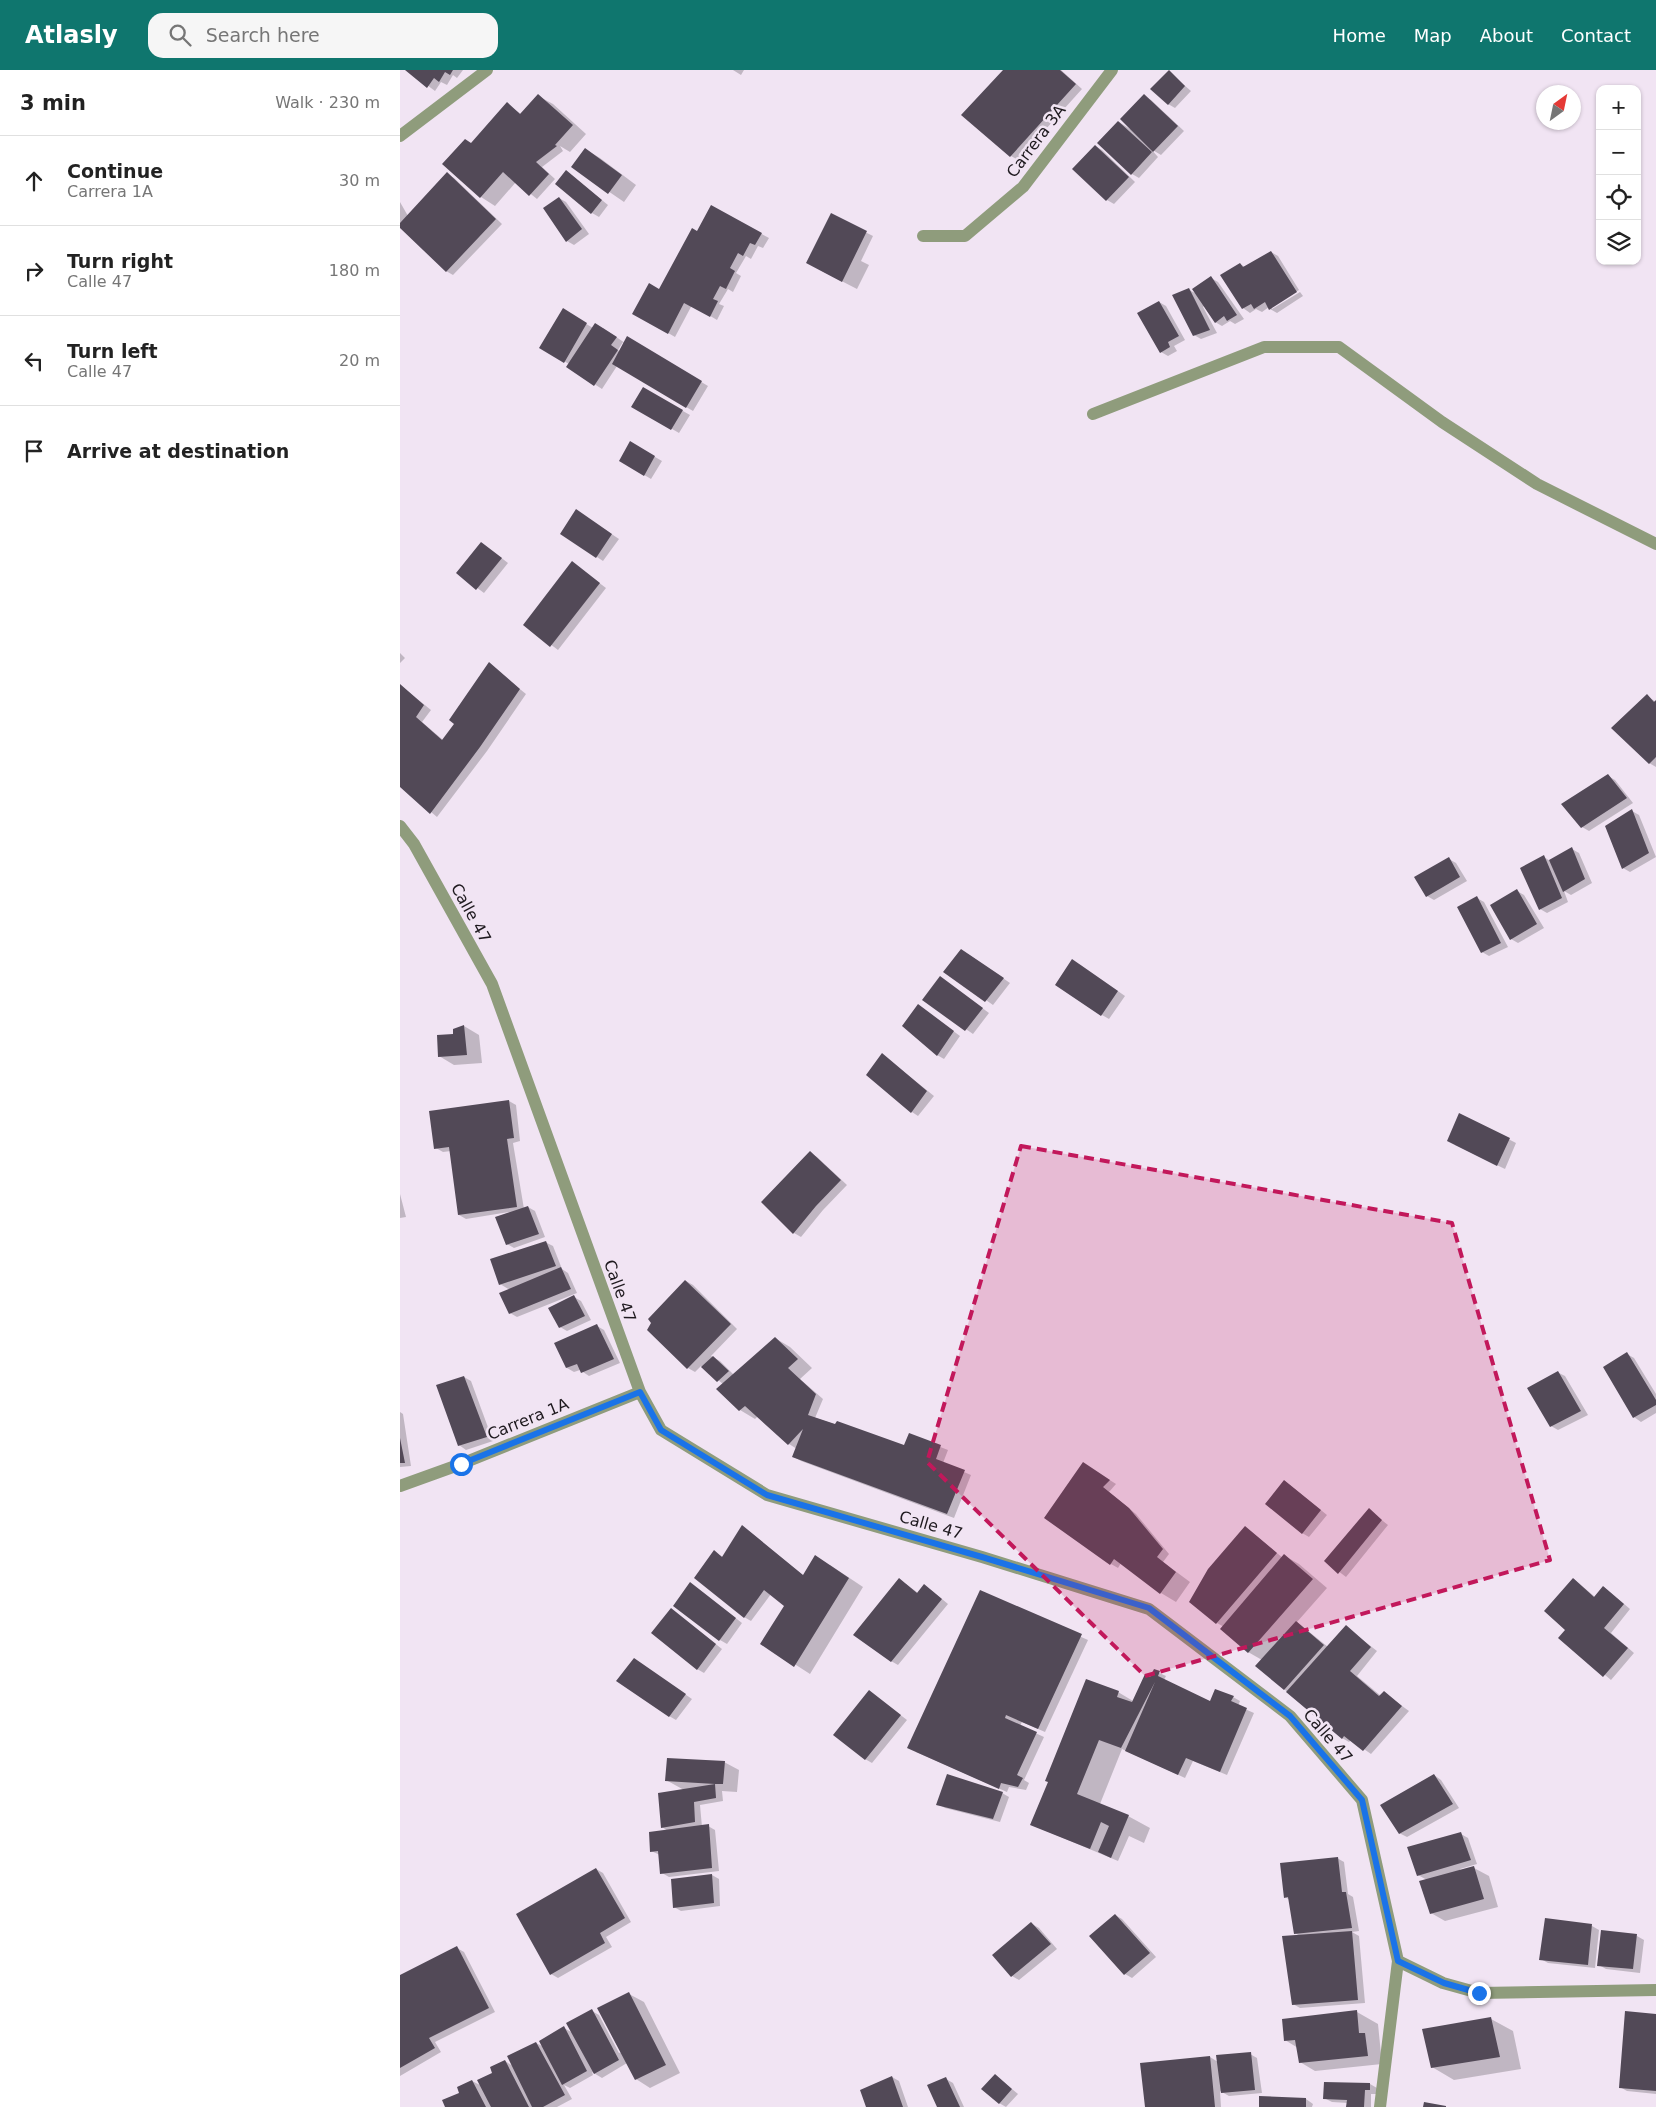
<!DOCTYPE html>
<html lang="en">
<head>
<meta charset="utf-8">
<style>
	:root { --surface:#fff; --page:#f6f6f6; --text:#222; --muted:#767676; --line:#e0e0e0; --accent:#0f766e }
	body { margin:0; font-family:"DejaVu Sans",sans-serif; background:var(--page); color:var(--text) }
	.controls { position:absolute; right:15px; top:15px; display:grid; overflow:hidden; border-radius:10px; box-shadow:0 1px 4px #0004 }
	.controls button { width:45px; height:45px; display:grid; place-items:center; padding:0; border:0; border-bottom:1px solid var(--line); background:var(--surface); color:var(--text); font:25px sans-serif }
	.compass { position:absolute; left:1136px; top:15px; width:45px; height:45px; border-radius:50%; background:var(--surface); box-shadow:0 1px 4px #0004; rotate:33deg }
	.stop { position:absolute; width:15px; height:15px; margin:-11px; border:4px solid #1a73e8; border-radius:50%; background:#fff }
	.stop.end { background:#1a73e8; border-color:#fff; box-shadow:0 1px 5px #0008 }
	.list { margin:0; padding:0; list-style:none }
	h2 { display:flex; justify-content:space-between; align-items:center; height:65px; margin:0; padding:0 20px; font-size:21px }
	h2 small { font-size:16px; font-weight:400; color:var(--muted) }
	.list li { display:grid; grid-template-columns:32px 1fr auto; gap:15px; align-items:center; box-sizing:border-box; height:90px; padding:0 20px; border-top:1px solid var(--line) }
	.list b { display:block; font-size:19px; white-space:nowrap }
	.list p { margin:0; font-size:16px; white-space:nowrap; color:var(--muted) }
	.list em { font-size:16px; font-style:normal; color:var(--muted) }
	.icon { flex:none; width:28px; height:28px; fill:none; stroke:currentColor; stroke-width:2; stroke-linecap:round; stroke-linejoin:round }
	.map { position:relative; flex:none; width:1256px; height:2037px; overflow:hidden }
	header { display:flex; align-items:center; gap:30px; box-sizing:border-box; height:70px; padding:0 25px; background:var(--accent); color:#fff }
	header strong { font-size:24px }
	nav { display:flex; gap:28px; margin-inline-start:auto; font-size:18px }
	.search { width:350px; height:45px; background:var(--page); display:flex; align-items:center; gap:12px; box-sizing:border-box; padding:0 18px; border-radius:15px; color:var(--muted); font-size:19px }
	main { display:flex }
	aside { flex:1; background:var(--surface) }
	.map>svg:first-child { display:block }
	.shadow { fill:#0003; fill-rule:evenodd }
	.building { fill:#524957 }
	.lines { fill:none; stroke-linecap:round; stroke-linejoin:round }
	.minor { stroke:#8f9c7c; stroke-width:12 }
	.route { stroke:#1a73e8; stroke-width:6 }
	.marked { fill:#c2185b; fill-opacity:0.2; stroke:#c2185b; stroke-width:4; stroke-dasharray:10 6; stroke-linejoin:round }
	.labels { text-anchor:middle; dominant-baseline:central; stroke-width:5; stroke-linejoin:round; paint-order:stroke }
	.street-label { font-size:16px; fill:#1e191e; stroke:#f1e4f3 }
</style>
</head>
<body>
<header>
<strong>Atlasly</strong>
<div class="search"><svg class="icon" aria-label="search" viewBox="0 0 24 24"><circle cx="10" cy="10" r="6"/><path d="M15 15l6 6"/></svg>Search here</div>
<nav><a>Home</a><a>Map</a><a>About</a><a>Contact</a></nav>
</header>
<main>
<aside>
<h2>3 min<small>Walk · 230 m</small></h2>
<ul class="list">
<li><svg class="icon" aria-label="ahead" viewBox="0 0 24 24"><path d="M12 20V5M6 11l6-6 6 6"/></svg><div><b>Continue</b><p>Carrera 1A</p></div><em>30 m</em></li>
<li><svg class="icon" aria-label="right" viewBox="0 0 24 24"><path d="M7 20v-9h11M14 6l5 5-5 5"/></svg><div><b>Turn right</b><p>Calle 47</p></div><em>180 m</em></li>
<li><svg class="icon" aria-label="left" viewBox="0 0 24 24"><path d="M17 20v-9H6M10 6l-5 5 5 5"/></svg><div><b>Turn left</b><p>Calle 47</p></div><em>20 m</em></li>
<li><svg class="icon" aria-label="arrive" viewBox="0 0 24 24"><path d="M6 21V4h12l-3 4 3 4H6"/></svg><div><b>Arrive at destination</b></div></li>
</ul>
</aside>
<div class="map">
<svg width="1256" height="2037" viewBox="0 0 1256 2037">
	<rect width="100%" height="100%" fill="#f1e4f3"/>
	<path class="shadow" d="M7 0H63L57 8 53 5 47 15 41 12 35 21Z
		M333 0H344L341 5Z
		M604 0H661L682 19 618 90 611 86Z
		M769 2 791 21 775 38 768 34Z
		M138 26 153 34 186 64 170 82 160 76 163 81 142 97 155 109 137 129 116 112 95 136 81 127 72 74 107 34 121 44Z
		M744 26 751 30 784 61 761 85 751 79 758 87 739 108 732 104 719 52 730 59Z
		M695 76 702 80 735 112 714 134 707 130Z
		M185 79 200 88 236 115 224 132 173 97Z
		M167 102 208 135 199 147 192 143Z
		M47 104 54 108 102 154 53 205 46 201 0 156V132L8 146Z
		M159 128 166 132 189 164 174 175 167 171Z
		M312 137 369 168 363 178 358 176 351 189 346 186 336 203 341 206 333 222 328 219 319 234 324 236 317 250 292 235 275 267 234 243 259 221 298 162Z
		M431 145 473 166 461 191 469 195 457 219 422 201Z
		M871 182 878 186 899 220 872 236V239L900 222 903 226 877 243 870 239 869 237 862 242 856 239 850 243 843 238 840 194 845 197Z
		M811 208 818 212 844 249 835 254 830 251 822 256 815 252 804 236 803 237 817 263 801 269 794 265 789 220 797 224Z
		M759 232 766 236 785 270 774 276 777 281 768 286 761 282Z
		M163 240 193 258H203L225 273 228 268 308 316 293 341 217 296 202 319 168 297 169 294 141 278ZM223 272 224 274 220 282 218 280Z
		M244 319 290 345 279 363 233 336Z
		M231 373 262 391 251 409 221 391Z
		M183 445 219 469 203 491 197 487Z
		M82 473 108 493 84 523 57 503Z
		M173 493 206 518 158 580 125 555Z
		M0 583 5 588 0 593Z
		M89 594 126 624 87 681 37 747 0 716V615L31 640 22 652 43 670 55 653Z
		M1247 626 1256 632V697L1249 693Z
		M1208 706 1215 710 1233 733 1189 761 1182 757Z
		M1232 741 1239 745 1256 787 1230 802 1223 798Z
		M1172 779 1179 783 1192 813 1171 825 1164 821 1168 832 1147 843 1140 839 1144 787 1150 791Z
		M1049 789 1056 793 1067 811 1034 830 1027 826Z
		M1117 821 1124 825 1144 858 1118 873 1111 869Z
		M1077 828 1084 832 1108 877 1089 886 1082 882Z
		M568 884 610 913 593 935 545 901Z
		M679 894 725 926 709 949 702 945Z
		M547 912 589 943 573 964 524 930Z
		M525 940 560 966 544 989 537 985Z
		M64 956 79 965 82 993 54 995 39 986 55 965Z
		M483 985 534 1026 518 1046 512 1042Z
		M109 1031 116 1035 120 1071 113 1073 124 1139 128 1137 135 1141 145 1167 114 1178 107 1174 109 1142 66 1149 59 1145 51 1081 43 1082 36 1078 30 1042Z
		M1060 1044 1116 1073 1105 1099 1055 1075Z
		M410 1083 417 1087 447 1115 423 1140 401 1167 394 1163 363 1132Z
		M0 1124 6 1147 0 1148Z
		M145 1172 153 1176 162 1199 168 1203 177 1223 117 1247 110 1243V1220L100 1214Z
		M286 1211 293 1215 337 1259 311 1286 320 1291 334 1305 375 1268 390 1277 412 1298 400 1309 423 1329 415 1348 505 1377 510 1365 548 1380 543 1393 571 1405 554 1448 401 1391 394 1387 397 1379 389 1374 358 1346 355 1349 340 1340 318 1319 323 1314 301 1296 295 1302 288 1298Z
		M174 1227 181 1231 191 1250 167 1261 160 1257Z
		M197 1256 204 1260 220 1293 189 1306 180 1300 174 1302 167 1298 156 1273Z
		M1227 1284 1234 1288 1256 1324V1343L1241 1352 1234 1347 1204 1298Z
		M1157 1302 1165 1306 1188 1345 1158 1360 1151 1356Z
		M64 1307 71 1311 93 1371 66 1380 59 1375Z
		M0 1342 3 1344 11 1396 0 1397Z
		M691 1398 716 1414 709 1422 736 1444 769 1484 763 1492 790 1512 776 1532 761 1523 721 1493 718 1498 711 1494 645 1447Z
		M885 1411 927 1445 909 1467 902 1463Z
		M969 1440 988 1455 946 1507 925 1491Z
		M845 1457 883 1488 885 1486 899 1494 927 1518 897 1552 928 1577 946 1557 977 1581 957 1606 981 1626 984 1623 1009 1641 971 1684 951 1670 949 1672 942 1668 884 1619 862 1590 848 1582 824 1557 817 1553Z
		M349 1461 404 1506 430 1495 463 1517 410 1604 362 1573 385 1536 371 1524 351 1551 344 1547 314 1482 323 1487Z
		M1174 1509 1195 1527 1204 1517 1230 1539 1211 1563 1234 1583 1211 1610 1160 1567 1166 1560Z
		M506 1514 518 1523 531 1520 548 1534 498 1595 491 1591Z
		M297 1518 342 1553 327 1574 320 1570Z
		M614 1537 688 1570 645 1662 622 1652 620 1656 644 1667 624 1710 629 1713 626 1720 609 1717 607 1722 516 1682Z
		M271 1539 322 1579 304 1603 297 1599Z
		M241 1594 292 1629 276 1650 269 1646Z
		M755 1601 766 1606 764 1610 811 1632 833 1627 840 1631 838 1636 854 1643 827 1705 793 1691 785 1708 722 1679 700 1734 728 1746 750 1758 744 1773 729 1766 718 1791 632 1755 718 1622 733 1631Z
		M469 1621 507 1650 472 1693 465 1689Z
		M324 1692 339 1700 337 1722 322 1721 323 1731 300 1735 302 1757 308 1756 315 1760 319 1801 269 1807 262 1803 260 1785 251 1781 268 1761 262 1757 284 1720 266 1710Z
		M1034 1705 1041 1710 1059 1738 1007 1767 999 1763Z
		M602 1723 609 1727 600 1752 545 1738 538 1734Z
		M1061 1764 1068 1768 1077 1794 1060 1799 1061 1801 1074 1798 1089 1806 1098 1837 1045 1851 1031 1843 1027 1810 1018 1805Z
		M937 1788 944 1792 948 1824 953 1827 959 1861 952 1862 959 1866 965 1933 900 1938 893 1934 900 1866 895 1863 890 1830 885 1827Z
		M196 1799 203 1803 231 1852 206 1867 212 1877 158 1908 151 1904Z
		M312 1805 319 1809 320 1836 281 1841 274 1837Z
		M715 1845 722 1849 756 1887 732 1908 725 1904 691 1866Z
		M632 1854 639 1858 657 1879 619 1910 612 1906 593 1885Z
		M1192 1856 1199 1860 1195 1898 1148 1893 1141 1889Z
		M1237 1866 1244 1870 1240 1903 1206 1899 1199 1895Z
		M57 1878 64 1882 95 1942 35 1972 41 1982 0 2006V1906Z
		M229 1924 244 1932 280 2003 250 2018 236 2009 227 1993 202 2008 192 2002 193 2005 170 2018 164 2015 172 2029 157 2037H47L72 2011 82 2016 105 1991 113 1996 136 1973 144 1977 164 1958 173 1963 192 1941 199 1945 219 1983 222 1982Z
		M957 1942 978 1954 982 1994 915 2001 900 1992 898 1978 885 1970Z
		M1256 1945V2024L1227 2021 1220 2017Z
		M1091 1949 1113 1961 1121 1999 1054 2010 1032 1997Z
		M850 1984 857 1988 862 2023 829 2026 820 2021 821 2037H746L810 1987 818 1992Z
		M595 2005 618 2024 606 2037 599 2033Z
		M492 2007 499 2011 508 2037H467Z
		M546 2009 553 2013 564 2037H539Z
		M925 2013 970 2014 977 2018V2024H971V2037H948V2033L932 2032 924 2028Z
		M906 2029 913 2034 912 2037H860Z"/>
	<path class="building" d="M5 0H53L50 5 45 2 39 12 34 8 27 18Z
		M603 0H660L676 14 610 87 561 45Z
		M769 0 785 16 768 35 750 19Z
		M138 24 173 55 155 75 157 76 136 92 149 104 129 126 103 102 80 128 42 94 65 69 71 73 107 32 120 44Z
		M744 24 778 56 753 82 720 49Z
		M718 51 752 82 731 105 697 73Z
		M695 75 729 107 706 131 672 99Z
		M185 78 222 105 208 124 171 97Z
		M166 100 202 130 191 144 155 114Z
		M47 102 96 149 46 202 0 158V153Z
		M159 127 182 159 166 172 143 138Z
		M311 135 362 163 355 175 350 173 343 186 338 183 330 198 335 201 326 219 320 216 313 229 318 231 310 247 284 233 268 264 232 244 249 213 259 219 292 158 297 161Z
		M431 143 467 161 442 212 406 193Z
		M871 181 897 222 869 240 865 232 854 239 851 234 842 239 820 205 840 193 843 197Z
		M811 206 837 245 827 251 824 246 815 253 792 219Z
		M789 218 810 260 793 266 772 225Z
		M759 231 779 266 768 272 770 277 760 283 737 243Z
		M163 238 187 253 164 293 139 278Z
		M195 253 217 267 211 275 218 280 194 316 166 297Z
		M227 266 302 311 286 338 212 294Z
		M243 317 283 340 271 360 231 337Z
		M230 371 255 386 244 406 219 391Z
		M176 439 212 464 196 488 160 464Z
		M81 472 102 488 76 520 56 503Z
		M172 491 200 513 150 577 123 555Z
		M89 592 120 619 80 677 30 744 0 717V614L24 635 16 647 42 670 54 654 49 650Z
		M1247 624 1254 632 1256 630V687L1249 694 1211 658Z
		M1208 704 1227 728 1181 758 1161 734Z
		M1232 739 1249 783 1222 799 1205 756Z
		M1172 777 1185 809 1163 822 1149 790Z
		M1144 785 1162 828 1139 840 1120 798Z
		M1049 787 1060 807 1026 827 1014 807Z
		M1117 819 1137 854 1110 870 1090 835Z
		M1077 826 1101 873 1081 883 1057 837Z
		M561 879 604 908 585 932 543 902Z
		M672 889 718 921 701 946 655 915Z
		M540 906 583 938 565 961 522 930Z
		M518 934 554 961 537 986 502 956Z
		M64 955 67 985 38 987 37 965 53 964V959Z
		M482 983 527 1021 511 1043 466 1005Z
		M109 1030 114 1068 107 1069 117 1137 58 1145 49 1077 34 1079 29 1041Z
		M1059 1043 1110 1068 1097 1096 1047 1071Z
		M410 1081 441 1110 416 1136 393 1164 361 1132Z
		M128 1136 139 1164 106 1175 95 1147Z
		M146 1171 156 1196 99 1215 90 1189Z
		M161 1197 171 1219 109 1244 99 1223Z
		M285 1210 331 1254 287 1299 247 1260 251 1253 248 1249Z
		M174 1225 185 1246 159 1258 148 1238Z
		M197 1254 214 1289 181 1303 177 1294 166 1298 154 1273Z
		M375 1267 398 1289 388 1298 416 1324 408 1345 435 1354 437 1351 504 1375 509 1363 541 1375 536 1389 565 1400 547 1444 392 1387 403 1359 388 1375 345 1336 339 1341 316 1319Z
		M1227 1282 1256 1330V1335L1233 1348 1203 1297Z
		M313 1286 329 1301 317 1312 301 1297Z
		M1158 1301 1181 1341 1150 1357 1127 1318Z
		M64 1306 87 1367 58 1376 36 1315Z
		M0 1368 5 1393H0Z
		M683 1392 710 1410 703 1417 729 1438 763 1479 757 1487 776 1502 760 1524 714 1489 710 1495 644 1448Z
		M884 1410 921 1440 902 1464 865 1434Z
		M969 1438 982 1450 938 1504 924 1491Z
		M342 1455 403 1505 415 1485 449 1508 394 1597 360 1574 384 1536 364 1520 344 1548 294 1508 314 1480 322 1487Z
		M845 1456 877 1483 816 1554 789 1532 808 1499Z
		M884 1484 913 1509 848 1583 820 1559Z
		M499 1508 517 1523 524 1514 542 1529 491 1592 453 1565Z
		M1173 1508 1194 1527 1203 1516 1224 1534 1204 1558 1228 1578 1203 1607 1158 1568 1165 1560 1144 1541Z
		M290 1512 336 1548 319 1571 273 1536Z
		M580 1520 682 1564 638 1659 606 1645 605 1648 637 1662 617 1705 623 1708 618 1717 601 1713 599 1719 507 1678Z
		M271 1538 316 1574 297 1600 251 1563Z
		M896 1551 924 1575 884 1620 855 1596Z
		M946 1555 971 1577 950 1601 979 1626 984 1621 1002 1636 963 1681 944 1666 942 1669 886 1622Z
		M234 1588 286 1624 269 1647 216 1611Z
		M754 1599 760 1601 758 1606 810 1631 815 1619 834 1626 831 1631 847 1638 820 1702 786 1688 778 1705 725 1681 755 1612 721 1678 699 1670 677 1724 729 1745 711 1788 698 1782 709 1756 701 1752 690 1779 630 1755 648 1712 645 1711 686 1609 719 1621 717 1627 732 1632 745 1604 750 1607Z
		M469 1620 501 1645 465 1690 433 1665Z
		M267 1688 325 1691 323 1714H315L316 1728 294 1732 295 1752 261 1758 258 1723 315 1714 265 1711Z
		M547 1704 603 1722 593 1749 536 1735Z
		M1034 1704 1053 1734 999 1764 980 1735Z
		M309 1754 312 1798 260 1804 258 1781 250 1782 249 1762Z
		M1061 1762 1071 1790 1017 1806 1007 1777Z
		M938 1787 942 1822H946L952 1858 894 1864 888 1827 884 1828 880 1793Z
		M1074 1796 1084 1829 1030 1844 1019 1811Z
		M196 1798 225 1848 200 1863 205 1873 150 1905 116 1844Z
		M312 1804 314 1833 273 1838 271 1809Z
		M715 1844 750 1883 724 1905 689 1866Z
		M1145 1848 1192 1854 1188 1895 1139 1890Z
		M631 1852 651 1874 611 1907 592 1885Z
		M1201 1860 1237 1864 1233 1899 1197 1896Z
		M952 1861 958 1930 892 1935 882 1866Z
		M57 1876 89 1938 29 1968 35 1978 0 1998V1905Z
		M229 1922 266 1995 235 2010 197 1938Z
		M192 1939 219 1990 194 2004 166 1953Z
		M957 1940 959 1963H965L968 1986 899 1993 895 1970 884 1971 882 1949Z
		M1225 1941 1256 1944V2021L1219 2018Z
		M1091 1947 1100 1987 1031 1998 1022 1959Z
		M164 1956 187 2001 162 2015 139 1971Z
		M136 1972 165 2025 143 2037H132L107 1986Z
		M851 1982 855 2020 821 2023 816 1985Z
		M810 1986 815 2037H745L740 1993Z
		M105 1990 129 2037H91L77 2010 92 2003 90 1997Z
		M595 2004 612 2019 599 2034 581 2019Z
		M492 2006 503 2037H466L460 2020Z
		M546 2007 560 2037H537L527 2015Z
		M72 2010 86 2037H45L42 2030 59 2023 57 2017Z
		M924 2012 970 2013V2020H965L964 2037H946L947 2030 923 2029Z
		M859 2026 906 2028V2037H859Z
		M1024 2032 1046 2036V2037H1023Z"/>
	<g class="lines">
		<path class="minor" d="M0 66 87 0
			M523 166H565L623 117 712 0
			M693 344 864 277H939L1042 352 1137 414 1256 474
			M0 756 14 774 92 914 240 1322 261 1360 367 1425 582 1487 749 1539 890 1646 962 1730 998 1891 1043 1913 1079 1923 1256 1920
			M0 1416 61 1394 240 1322
			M980 2037 998 1891"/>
	</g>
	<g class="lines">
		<path class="route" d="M61 1394 240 1322 261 1360 367 1425 582 1487 749 1538 890 1646 962 1730 998 1891 1044 1913 1079 1923"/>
	</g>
	<path class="marked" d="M621 1076 1052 1153 1150 1490 745 1606 527 1392Z"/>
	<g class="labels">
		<g class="street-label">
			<text transform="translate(636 71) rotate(-53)">Carrera 3A</text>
			<text transform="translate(71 843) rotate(61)">Calle 47</text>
			<text transform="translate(220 1221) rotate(70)">Calle 47</text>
			<text transform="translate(128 1349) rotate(-22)">Carrera 1A</text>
			<text transform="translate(531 1455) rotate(16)">Calle 47</text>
			<text transform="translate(928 1666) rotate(49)">Calle 47</text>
		</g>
	</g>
</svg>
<div class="controls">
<button>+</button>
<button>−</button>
<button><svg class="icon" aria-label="locate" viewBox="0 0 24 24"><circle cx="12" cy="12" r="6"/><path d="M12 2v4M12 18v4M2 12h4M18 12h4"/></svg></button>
<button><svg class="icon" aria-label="layers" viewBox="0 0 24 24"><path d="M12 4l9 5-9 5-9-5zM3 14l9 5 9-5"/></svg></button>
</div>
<svg class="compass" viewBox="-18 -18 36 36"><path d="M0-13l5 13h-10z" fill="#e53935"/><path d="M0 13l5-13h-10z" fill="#767676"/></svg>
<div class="stop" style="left:61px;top:1394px"></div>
<div class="stop end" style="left:1079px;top:1923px"></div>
</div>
</main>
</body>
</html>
